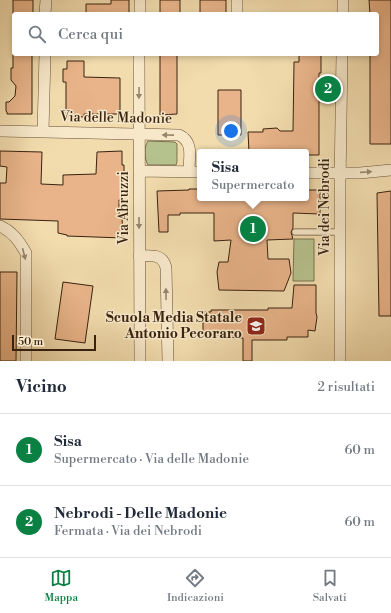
<!DOCTYPE html>
<html lang="it">
<head>
<meta charset="utf-8">
<style>
	:root { --surface:#fff; --page:#f2f2f3; --text:#1f2937; --muted:#747a83; --line:#e0e1e3; --accent:#0b8043 }
	body { margin:0; font-family:"Libre Bodoni",serif; background:var(--page); color:var(--text) }
	.scale { position:absolute; left:12px; bottom:10px; width:84px; box-sizing:border-box; padding-left:4px; border:2px solid #39220f; border-top:0; font-size:11px; line-height:14px; white-space:nowrap; color:#39220f; -webkit-text-stroke:3px #f7e8ca; paint-order:stroke }
	.you { position:absolute; left:231px; top:131px; width:14px; height:14px; margin:-10px; border:3px solid #fff; border-radius:50%; background:#1a73e8; box-shadow:0 0 0 6px #1a73e833 }
	.badge { display:grid; place-items:center; width:26px; height:26px; border-radius:50%; background:var(--accent); color:#fff; font-size:13px; font-weight:700 }
	.pin { position:absolute; translate:-50% -50%; border:2px solid #fff; box-shadow:0 1px 4px #0006 }
	.popup { position:absolute; left:197px; top:149px; width:112px; height:52px; box-sizing:border-box; display:grid; place-content:center; border-radius:4px; background:var(--surface); filter:drop-shadow(0 1px 3px #0005); font-size:13px; white-space:nowrap; color:var(--muted) }
	.popup b { font-size:15px; color:var(--text) }
	.popup::after { content:''; position:absolute; left:50%; top:100%; margin-left:-8px; border:8px solid transparent; border-top-color:var(--surface) }
	.list { margin:0; padding:0; list-style:none }
	h2 { display:flex; justify-content:space-between; align-items:center; height:52px; margin:0; padding:0 16px; font-size:17px }
	h2 small { font-size:13px; font-weight:400; color:var(--muted) }
	.list li { display:grid; grid-template-columns:26px 1fr auto; gap:12px; align-items:center; box-sizing:border-box; height:72px; padding:0 16px; border-top:1px solid var(--line) }
	.list b { display:block; font-size:15px; white-space:nowrap }
	.list p { margin:0; font-size:13px; white-space:nowrap; color:var(--muted) }
	.list em { font-size:13px; font-style:normal; color:var(--muted) }
	.icon { flex:none; width:22px; height:22px; fill:none; stroke:currentColor; stroke-width:2; stroke-linecap:round; stroke-linejoin:round }
	.map { position:relative; flex:none; width:391px; height:361px; overflow:hidden }
	.search { position:absolute; background:var(--surface); box-shadow:0 2px 6px #0003; left:12px; right:12px; top:12px; height:44px; display:flex; align-items:center; gap:10px; box-sizing:border-box; padding:0 14px; border-radius:4px; color:var(--muted); font-size:15px }
	.sheet { height:196px; background:var(--surface) }
	nav { display:flex; justify-content:space-around; align-items:center; box-sizing:border-box; height:56px; border-top:1px solid var(--line); background:var(--surface); font-size:11px; color:var(--muted) }
	nav a { display:grid; justify-items:center; gap:2px }
	nav .on { color:var(--accent) }
	.map>svg:first-child { display:block }
	.green { fill:#b6c28e; stroke:#78724e }
	.building { fill:#e9b48a; stroke:#39220f }
	.lines { fill:none; stroke-linecap:round; stroke-linejoin:round }
	.lane-casing { stroke:#675037; stroke-width:7 }
	.street-casing { stroke:#675037; stroke-width:12 }
	.lane { stroke:#f7e8ca; stroke-width:5.5 }
	.street { stroke:#f7e8ca; stroke-width:11 }
	.oneway { fill:#98856c }
	.labels { text-anchor:middle; dominant-baseline:central; stroke-width:3; stroke-linejoin:round; paint-order:stroke }
	.street-label { font-size:14px; fill:#39220f; stroke:#f7e8ca }
	.poi-label { font-size:14px; font-weight:bold; fill:#39220f; stroke:#f7e8ca; text-anchor:end }
</style>
</head>
<body>
<div class="map">
<svg width="391" height="361" viewBox="0 0 391 361">
	<rect width="100%" height="100%" fill="#f2dcae"/>
	<filter id="stains"><feTurbulence type="fractalNoise" baseFrequency=".005" numOctaves="4"/><feColorMatrix values="0 0 0 0 .2 0 0 0 0 .09 0 0 0 0 .02 0 0 0 .5 -.17"/></filter>
	<radialGradient id="worn" r=".72"><stop offset=".6" stop-color="#630" stop-opacity="0"/><stop offset="1" stop-color="#630" stop-opacity=".3"/></radialGradient>
	<path class="green" d="M148 141 175 142 177 144V162L176 165H148C144 159 144 146 148 141Z
		M294 239H314V281H293Z"/>
	<path class="building" d="M13 0H33V14H13Z
		M111 0H129V14H86V4H111Z
		M160 0H180V14H160Z
		M200 0H226V13L200 14Z
		M369 0H391V144H370V54H377V14H370Z
		M13 54H32V114H7V112L6 111V102H9L15 96 16 86 11 80V68H13Z
		M160 54H177V114L160 115Z
		M299 54H321V73H319V155H306V152H249L248 132H263V129L277 128 280 131H293L294 62H299Z
		M67 61H84V77L120 78V114H84V117L66 116V82H63V69H67Z
		M218 90H241V135H218Z
		M0 151 42 152 41 184 63 185V175L96 174 97 152 122 151V165H124V186H122V200H119V216L122 217 123 238 67 236V235L58 233V221L0 219V183H6L7 167 0 166Z
		M189 189H200V198H306V190H320V214L293 213V228L291 232 293 239 267 240 268 259H289L291 273 284 291 219 290 217 272 219 262H228L231 240 214 241V213H180V215H168V232H159L157 191 189 190Z
		M391 191V316H379L377 193Z
		M0 272H17L16 361H0Z
		M63 282 93 286 85 343 55 339Z
		M294 285H316V313L317 317 315 331 308 330V337H287V340H252V361H243V338L222 337V335L203 334V312H211V310H268V308H292Z"/>
	<g class="lines">
		<g class="lane-casing">
			<path id="lane" d="M295 232H340"/>
		</g>
		<g class="street-casing">
			<path id="street" d="M237 0V14
				M45 14 46 0
				M140 14V0
				M343 14V0
				M139 54 140 361
				M0 131 179 135C194 142 189 157 189 171
				M43 132 45 54
				M139 171 200 172
				M306 173H360L391 170
				M0 226C13 232 19 241 26 253V361
				M139 256C151 256 163 253 166 268L168 361
				M340 361V184L342 54"/>
		</g>
		<use href="#lane" class="lane"/>
		<use href="#street" class="street"/>
	</g>
	<defs><path id="oneway-solid" d="M-6-.8H1V-3.2L6.5 0L1 3.2V.8H-6Z"/></defs>
	<g class="oneway">
		<use href="#oneway-solid" transform="translate(139 93) rotate(91)"/>
		<use href="#oneway-solid" transform="translate(168 135) rotate(-179)"/>
		<use href="#oneway-solid" transform="translate(366 172) rotate(-4)"/>
		<use href="#oneway-solid" transform="translate(139 223) rotate(90)"/>
		<use href="#oneway-solid" transform="translate(24 254) rotate(76)"/>
		<use href="#oneway-solid" transform="translate(166 294) rotate(-91)"/>
	</g>
	<defs>
		<g id="school-square" transform="scale(1)"><rect x="-9" y="-9" width="18" height="18" rx="4" fill="#8f2418" stroke="#f7e8ca"/><path d="M0-5L7-2L0 1L-7-2ZM-4 1L0 2.5L4 1V4Q0 6-4 4Z" fill="#fff"/></g>
	</defs>
	<g fill-rule="evenodd">
		<use href="#school-square" x="256" y="326"/>
	</g>
	<g class="labels">
		<g class="street-label">
			<text transform="translate(116 118) rotate(1)">Via delle Madonie</text>
			<text transform="translate(325 207) rotate(-90)">Via dei Nebrodi</text>
			<text transform="translate(124 208) rotate(-90)">Via Abruzzi</text>
		</g>
		<g class="poi-label">
			<text x="242" y="318">Scuola Media Statale<tspan x="242" dy="16">Antonio Pecoraro</tspan></text>
		</g>
	</g>
	<rect width="100%" height="100%" filter="url(#stains)"/>
	<rect width="100%" height="100%" fill="url(#worn)"/>
</svg>
<div class="scale">50 m</div>
<div class="you"></div>
<div class="pin badge" style="left:253px;top:229px">1</div>
<div class="popup"><b>Sisa</b>Supermercato</div>
<div class="pin badge" style="left:328px;top:89px">2</div>
<div class="search"><svg class="icon" aria-label="search" viewBox="0 0 24 24"><circle cx="10" cy="10" r="6"/><path d="M15 15l6 6"/></svg>Cerca qui</div>
</div>
<section class="sheet">
<h2>Vicino<small>2 risultati</small></h2>
<ul class="list">
<li><span class="badge">1</span><div><b>Sisa</b><p>Supermercato · Via delle Madonie</p></div><em>60 m</em></li>
<li><span class="badge">2</span><div><b>Nebrodi - Delle Madonie</b><p>Fermata · Via dei Nebrodi</p></div><em>60 m</em></li>
</ul>
</section>
<nav>
<a class="on"><svg class="icon" aria-label="map" viewBox="0 0 24 24"><path d="M3 6l6-2 6 2 6-2v14l-6 2-6-2-6 2zM9 4v14M15 6v14"/></svg>Mappa</a>
<a><svg class="icon" aria-label="directions" viewBox="0 0 24 24"><path d="M12 3l9 9-9 9-9-9zM9 14v-3h6M13 9l2 2-2 2"/></svg>Indicazioni</a>
<a><svg class="icon" aria-label="saved" viewBox="0 0 24 24"><path d="M7 4h10v16l-5-4-5 4z"/></svg>Salvati</a>
</nav>
</body>
</html>
